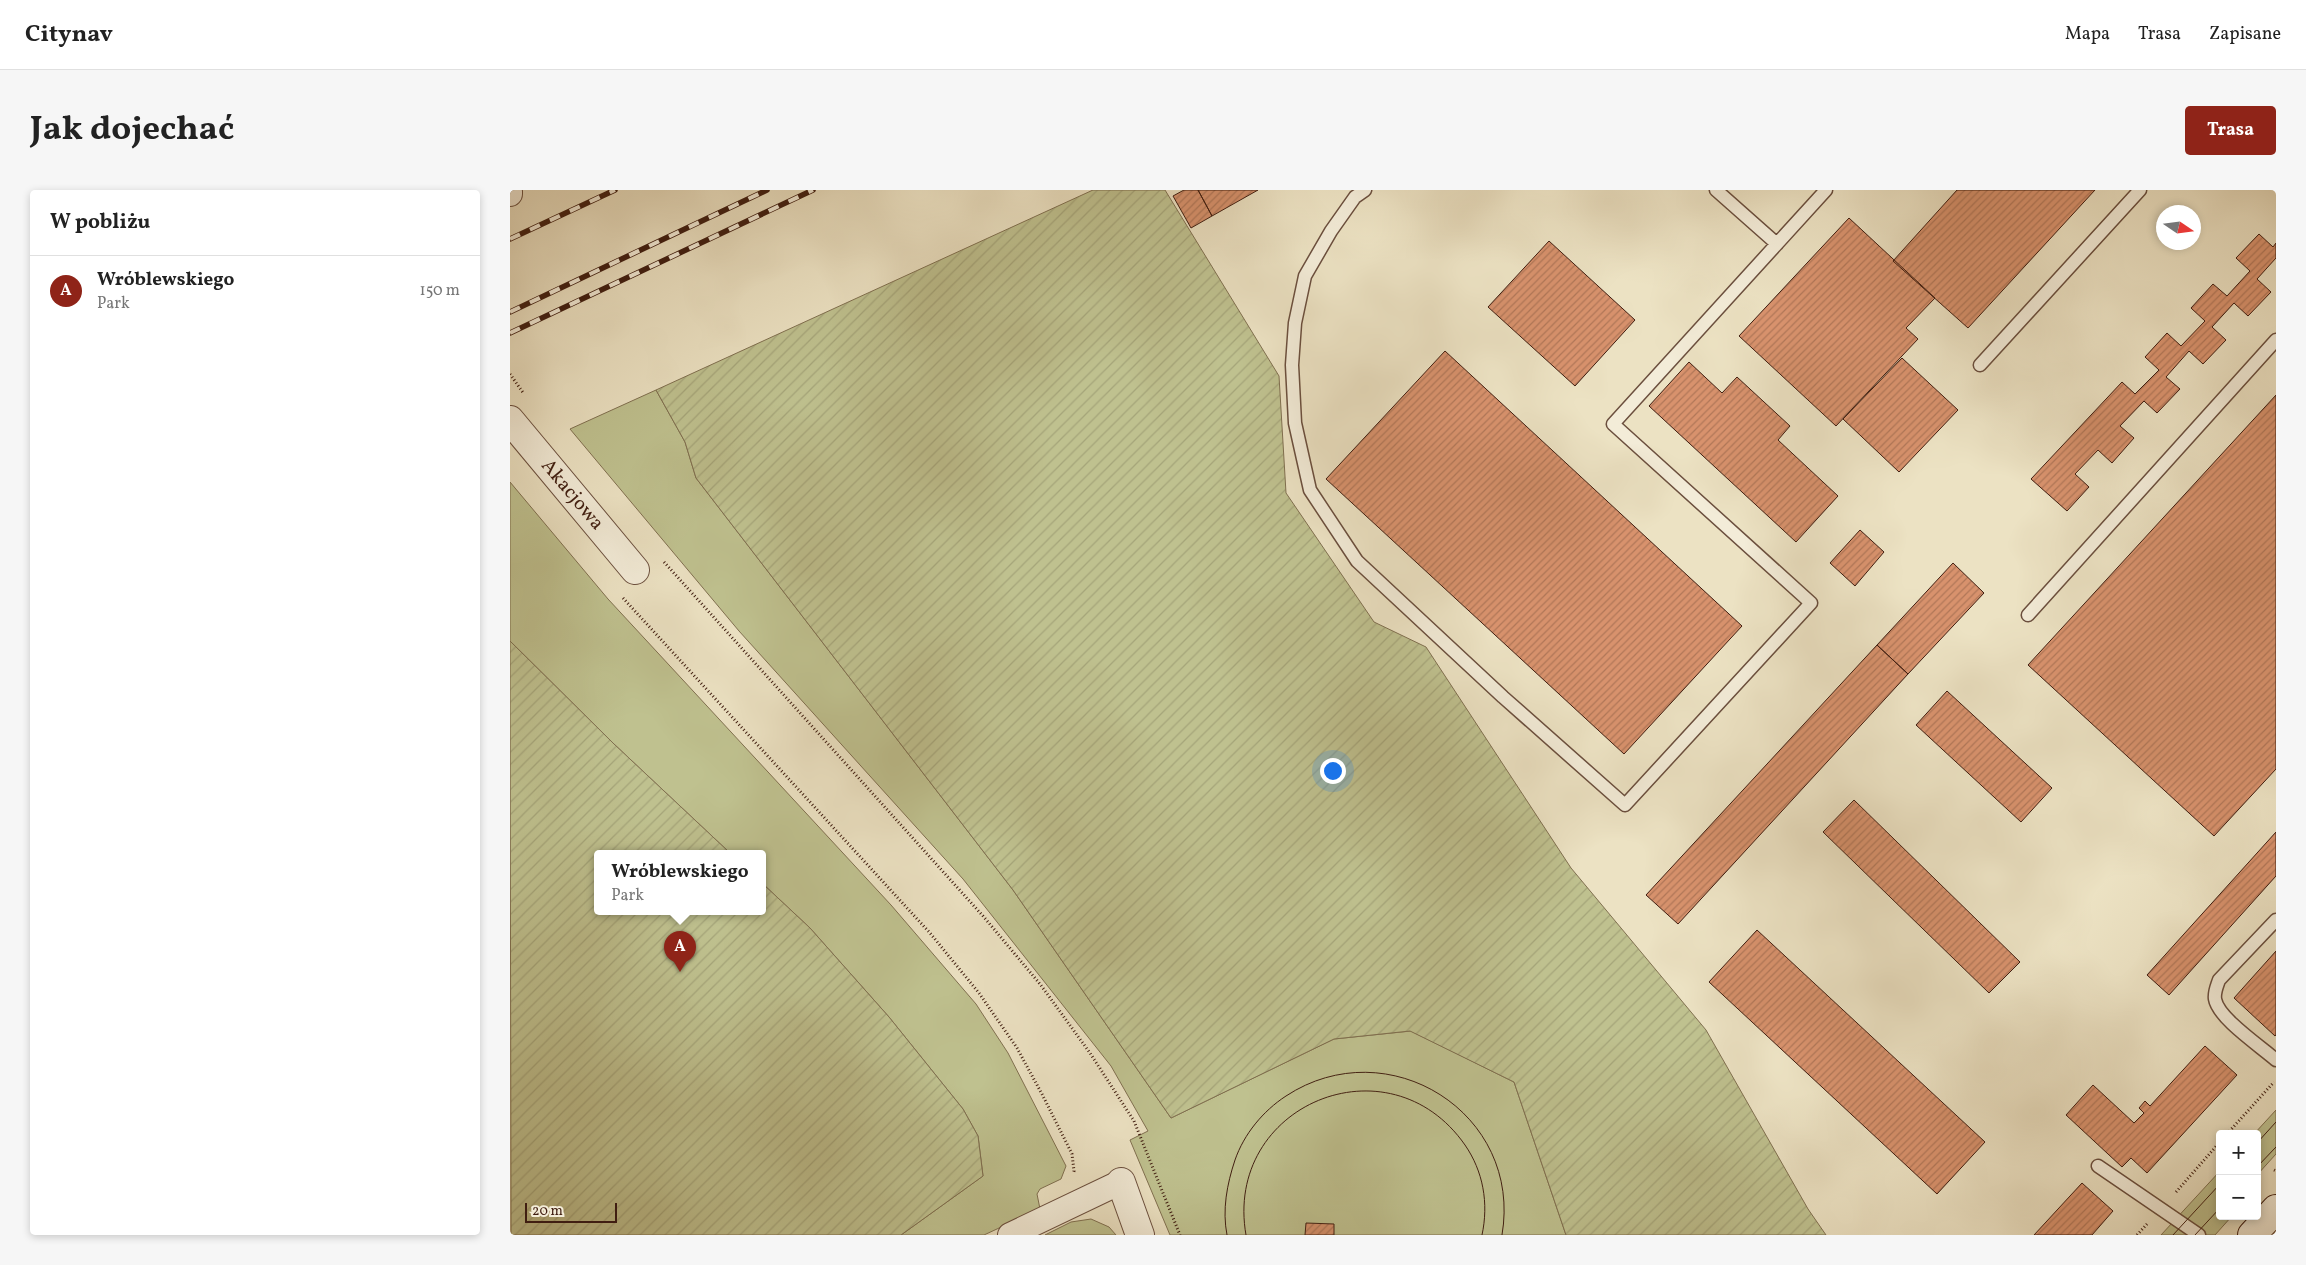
<!DOCTYPE html>
<html lang="pl">
<head>
<meta charset="utf-8">
<style>
	:root { --surface:#fff; --page:#f6f6f6; --text:#222; --muted:#767676; --line:#e0e0e0; --accent:#8f2418 }
	body { margin:0; font-family:Vollkorn,serif; background:var(--page); color:var(--text) }
	.controls { position:absolute; right:15px; bottom:15px; display:grid; overflow:hidden; border-radius:5px; box-shadow:0 2px 8px #0003 }
	.controls button { width:45px; height:45px; display:grid; place-items:center; padding:0; border:0; border-bottom:1px solid var(--line); background:var(--surface); color:var(--text); font:25px sans-serif }
	.compass { position:absolute; left:1646px; top:15px; width:45px; height:45px; border-radius:50%; background:var(--surface); box-shadow:0 2px 8px #0003; rotate:103deg }
	.scale { position:absolute; left:15px; bottom:12px; width:92px; box-sizing:border-box; padding-left:5px; border:2px solid #401e11; border-top:0; font-size:14px; line-height:18px; white-space:nowrap; color:#401e11; -webkit-text-stroke:4px #f3ecd8; paint-order:stroke }
	.you { position:absolute; left:822px; top:580px; width:18px; height:18px; margin:-12px; border:4px solid #fff; border-radius:50%; background:#1a73e8; box-shadow:0 0 0 8px #1a73e833 }
	.badge { display:grid; place-items:center; width:32px; height:32px; border-radius:50%; background:var(--accent); color:#fff; font-size:16px; font-weight:700 }
	.pin { position:absolute; translate:-50% -41px; filter:drop-shadow(0 1px 2px #0008) }
	.pin::after { content:''; position:absolute; top:26px; width:18px; height:15px; background:inherit; clip-path:polygon(0 0,100% 0,50% 100%) }
	.popup { position:absolute; left:84px; top:660px; width:172px; height:65px; box-sizing:border-box; display:grid; place-content:center; border-radius:5px; background:var(--surface); filter:drop-shadow(0 1px 4px #0005); font-size:16px; white-space:nowrap; color:var(--muted) }
	.popup b { font-size:19px; color:var(--text) }
	.popup::after { content:''; position:absolute; left:50%; top:100%; margin-left:-10px; border:10px solid transparent; border-top-color:var(--surface) }
	.list { margin:0; padding:0; list-style:none }
	h2 { display:flex; justify-content:space-between; align-items:center; height:65px; margin:0; padding:0 20px; font-size:21px }
	h2 small { font-size:16px; font-weight:400; color:var(--muted) }
	.list li { display:grid; grid-template-columns:32px 1fr auto; gap:15px; align-items:center; box-sizing:border-box; height:70px; padding:0 20px; border-top:1px solid var(--line) }
	.list b { display:block; font-size:19px; white-space:nowrap }
	.list p { margin:0; font-size:16px; white-space:nowrap; color:var(--muted) }
	.list em { font-size:16px; font-style:normal; color:var(--muted) }
	.map { position:relative; flex:none; width:1766px; height:1045px; overflow:hidden; border-radius:5px }
	header { display:flex; align-items:center; gap:30px; box-sizing:border-box; height:70px; padding:0 25px; background:var(--surface); border-bottom:1px solid var(--line) }
	header strong { font-size:24px }
	nav { display:flex; gap:28px; margin-inline-start:auto; font-size:18px }
	.intro { display:flex; align-items:center; justify-content:space-between; box-sizing:border-box; height:120px; padding:0 30px }
	h1 { margin:0; font-size:35px }
	.button { padding:12px 22px; border-radius:5px; background:var(--accent); color:#fff; font-size:18px; font-weight:700 }
	main { display:flex; gap:30px; padding:0 30px }
	aside { flex:1; background:var(--surface); border-radius:5px; box-shadow:0 2px 8px #0003 }
	.map>svg:first-child { display:block }
	.green { fill:#bfc18f; stroke:#807050 }
	.garden { fill:url(#garden-furrows); stroke:#807050 }
	.building { fill:url(#building-hatch); stroke:#401e11 }
	.lines { fill:none; stroke-linecap:round; stroke-linejoin:round }
	.service-casing { stroke:#6b4f3e; stroke-width:15 }
	.minor-casing { stroke:#6b4f3e; stroke-width:26 }
	.tertiary-casing { stroke:#6b4f3e; stroke-width:30 }
	.secondary-casing { stroke:#401e11; stroke-width:30 }
	.path { stroke:#401e11; stroke-width:3; stroke-dasharray:1 2.5; stroke-linecap:butt }
	.service { stroke:#f3ecd8; stroke-width:12 }
	.minor { stroke:#f3ecd8; stroke-width:24 }
	.tertiary { stroke:#f3ecd8; stroke-width:28 }
	.secondary { stroke:#f3ecd8; stroke-width:28 }
	.tram { stroke:#401e11; stroke-width:1 }
	.rail-casing { stroke:#401e11; stroke-width:5.5 }
	.rail { stroke:#f3ecd8; stroke-width:4; stroke-dasharray:11; stroke-linecap:butt }
	.labels { text-anchor:middle; dominant-baseline:central; stroke-width:4; stroke-linejoin:round; paint-order:stroke }
	.street-label { font-size:20px; fill:#401e11; stroke:#f3ecd8 }
</style>
</head>
<body>
<header>
<strong>Citynav</strong>
<nav><a>Mapa</a><a>Trasa</a><a>Zapisane</a></nav>
</header>
<div class="intro"><h1>Jak dojechać</h1><a class="button">Trasa</a></div>
<main>
<aside>
<h2>W pobliżu<small></small></h2>
<ul class="list">
<li><span class="badge">A</span><div><b>Wróblewskiego</b><p>Park</p></div><em>150 m</em></li>
</ul>
</aside>
<div class="map">
<svg width="1766" height="1045" viewBox="0 0 1766 1045">
	<defs>
		<pattern id="garden-furrows" width="10" height="10" patternUnits="userSpaceOnUse" patternTransform="scale(1.25)"><rect width="10" height="10" fill="#bfc18f"/><path d="M-1 1l2-2M0 10L10 0M9 11l2-2" fill="none" stroke="#a5a57a"/></pattern>
		<pattern id="building-hatch" width="6" height="6" patternUnits="userSpaceOnUse" patternTransform="scale(1.25)"><rect width="6" height="6" fill="#d8926d"/><path d="M-1 1l2-2M0 6l6-6M5 7l2-2" fill="none" stroke="#b17758"/></pattern>
	</defs>
	<rect width="100%" height="100%" fill="#ece2c3"/>
	<filter id="stains"><feTurbulence type="fractalNoise" baseFrequency=".004" numOctaves="4"/><feColorMatrix values="0 0 0 0 .2 0 0 0 0 .09 0 0 0 0 .02 0 0 0 .5 -.17"/></filter>
	<radialGradient id="worn" r=".72"><stop offset=".6" stop-color="#630" stop-opacity="0"/><stop offset="1" stop-color="#630" stop-opacity=".3"/></radialGradient>
	<path class="green" d="M146 200 175 252 186 288 503 700 661 928 824 849 901 841 1004 892 1056 1045H660L620 950 638 941 601 876 453 689 229 441 60 239Z
		M0 292 98 409 381 715 466 814 498 863 556 976 551 989 530 999 527 1004 530 1019 474 1045H391L473 986 468 946 453 919 379 827 300 738 253 694 252 663H220L104 554 0 451Z
		M1766 920V964L1747 985V944H1744Z
		M1710 981V1026H1722L1705 1045H1651Z
		M581 1029 599 1037 606 1045H535L561 1032Z"/>
	<path class="garden" d="M583 0H655L769 186 776 303 864 432 916 457 1061 678 1196 840 1298 1019 1316 1045H1056L1004 892 900 841 824 849 661 928 503 700 186 288 175 252 146 200Z
		M0 451 104 554 220 663H88V721H252L253 694 300 738 379 827 453 919 468 946 473 986 391 1045H1Z"/>
	<path class="building" d="M674 0H688L702 26 681 38 663 6Z
		M688 0H748L702 26Z
		M1447 0H1585L1458 138 1383 71Z
		M1339 28 1425 108 1396 138 1408 149 1326 236 1229 146Z
		M1749 44 1763 57 1766 53V68L1747 89 1761 102 1738 126 1724 113 1702 137 1716 150 1693 174 1679 161 1656 187 1670 199 1647 223 1634 211 1610 236 1624 248 1602 273 1588 260 1565 284 1579 297 1557 321 1521 289 1612 192 1625 204 1649 180 1635 167 1657 143 1671 156 1695 131 1681 118 1703 94 1717 106 1740 81 1726 68Z
		M1039 51 1125 130 1065 196 978 117Z
		M935 161 1232 436 1114 564 816 289Z
		M1392 168 1448 220 1389 282 1333 229Z
		M1179 172 1212 203 1227 187 1280 236 1268 250 1328 306 1286 352 1139 216Z
		M1766 205V579L1704 646 1518 475Z
		M1350 340 1374 362 1345 396 1320 373Z
		M1443 373 1474 403 1398 484 1367 455Z
		M1367 455 1398 484 1168 734 1136 705Z
		M1437 501 1542 598 1511 632 1406 535Z
		M1344 610 1510 772 1479 803 1313 642Z
		M1766 642V686L1659 805 1637 785Z
		M1247 740 1475 952 1427 1004 1199 792Z
		M1766 761V845L1765 846 1724 808Z
		M1695 856 1727 885 1637 983 1621 968 1612 977 1556 925 1583 895 1624 933 1634 923 1629 918 1635 911 1640 916Z
		M1572 993 1603 1021 1582 1045H1524Z
		M796 1033 824 1034V1045H795Z"/>
	<g class="lines">
		<g class="service-casing">
			<path id="service" d="M855 0 845 7 821 41 795 86 785 133 782 175 785 233 800 300 847 371 993 507 1115 615 1301 413 1103 234 1316 0
				M1206 0 1267 54
				M1470 175 1630 0
				M1518 425 1766 150
				M1766 730 1709 790C1707 796 1704 802 1705 809 1708 828 1750 856 1766 870
				M1588 976 1689 1045"/>
		</g>
		<g class="minor-casing">
			<path id="minor" d="M0 2V4
				M500 1045 611 992"/>
		</g>
		<g class="tertiary-casing">
			<path id="tertiary" d="M0 230 125 380
				M611 992 630 1045"/>
		</g>
		<g class="secondary-casing">
			<path id="secondary" d="M1742 1045 1766 1019"/>
		</g>
		<path class="path" d="M0 184 14 204
			M154 372 473 726 530 794 580 863 624 931 670 1045
			M113 408 420 743 469 803 507 858 533 906 562 964 564 981 563 984
			M1717 944 1764 892
			M1764 980 1766 981
			M1666 1002 1710 952
			M1627 1045 1637 1034"/>
		<use href="#service" class="service"/>
		<use href="#minor" class="minor"/>
		<use href="#tertiary" class="tertiary"/>
		<use href="#secondary" class="secondary"/>
		<path class="tram" d="M1747 953 1766 932
			M1747 977 1766 957
			M717 1045C712 1020 717 994 725 970 734 944 753 921 776 906 878 839 1013 923 992 1045
			M736 1045C713 915 879 846 955 955 973 981 979 1013 972 1045
			M1663 1045 1710 994
			M1685 1045 1710 1018"/>
		<g class="rail-casing">
			<path id="rail" d="M0 49 105 0
				M0 122 257 0
				M0 143 303 0"/>
		</g>
		<use href="#rail" class="rail"/>
	</g>
	<g class="labels">
		<g class="street-label">
			<text transform="translate(62 305) rotate(50)">Akacjowa</text>
		</g>
	</g>
	<rect width="100%" height="100%" filter="url(#stains)"/>
	<rect width="100%" height="100%" fill="url(#worn)"/>
</svg>
<div class="controls">
<button>+</button>
<button>−</button>
</div>
<svg class="compass" viewBox="-18 -18 36 36"><path d="M0-13l5 13h-10z" fill="#e53935"/><path d="M0 13l5-13h-10z" fill="#767676"/></svg>
<div class="scale">20 m</div>
<div class="you"></div>
<div class="pin badge" style="left:170px;top:782px">A</div>
<div class="popup"><b>Wróblewskiego</b>Park</div>
</div>
</main>
</body>
</html>
